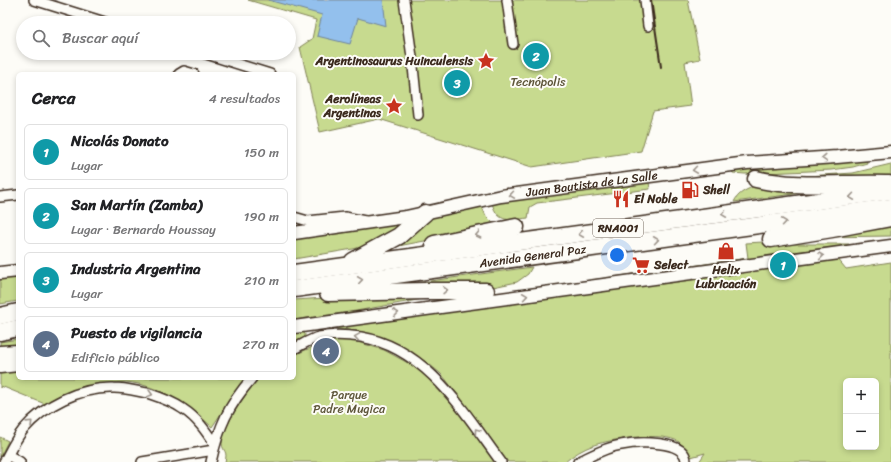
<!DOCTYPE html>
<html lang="es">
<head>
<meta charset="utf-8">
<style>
	:root { --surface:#fff; --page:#f2f2f2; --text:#202124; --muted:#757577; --line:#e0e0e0; --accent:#c8321e }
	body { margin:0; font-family:Sriracha,sans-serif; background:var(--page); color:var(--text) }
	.controls { position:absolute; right:12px; bottom:12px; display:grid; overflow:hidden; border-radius:6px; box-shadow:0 2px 6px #0003 }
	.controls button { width:36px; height:36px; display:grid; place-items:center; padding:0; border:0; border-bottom:1px solid var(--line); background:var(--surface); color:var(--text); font:20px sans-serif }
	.you { position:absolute; left:617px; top:255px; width:14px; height:14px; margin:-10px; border:3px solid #fff; border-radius:50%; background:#1a73e8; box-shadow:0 0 0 6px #1a73e833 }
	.badge { display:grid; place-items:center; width:26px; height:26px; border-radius:50%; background:var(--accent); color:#fff; font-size:13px; font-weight:700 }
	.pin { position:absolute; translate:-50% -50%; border:2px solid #fff; box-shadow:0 1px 4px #0006 }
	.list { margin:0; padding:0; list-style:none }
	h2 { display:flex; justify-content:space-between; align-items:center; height:52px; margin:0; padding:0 16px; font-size:17px }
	h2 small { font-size:13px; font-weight:400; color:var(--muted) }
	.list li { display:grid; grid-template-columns:26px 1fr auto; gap:12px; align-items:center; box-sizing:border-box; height:56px; margin:0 8px 8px; padding:0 8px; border:1px solid var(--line); border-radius:6px }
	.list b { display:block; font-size:15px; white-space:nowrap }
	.list p { margin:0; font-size:13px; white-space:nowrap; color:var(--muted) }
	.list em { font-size:13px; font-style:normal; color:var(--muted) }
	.icon { flex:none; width:22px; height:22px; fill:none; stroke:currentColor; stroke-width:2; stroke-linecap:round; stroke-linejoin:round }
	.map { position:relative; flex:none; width:891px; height:462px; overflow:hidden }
	.search { position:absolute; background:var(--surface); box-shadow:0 2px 6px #0003; left:16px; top:16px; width:280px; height:44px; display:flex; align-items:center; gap:10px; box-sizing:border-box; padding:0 14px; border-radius:22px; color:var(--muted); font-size:15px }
	.panel { position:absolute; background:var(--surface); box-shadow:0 2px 6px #0003; left:16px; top:72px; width:280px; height:308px; border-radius:6px }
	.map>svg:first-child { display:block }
	.green { fill:#c7da8f; stroke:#818256; fill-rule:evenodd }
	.water { fill:#93c0ed; stroke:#70849a }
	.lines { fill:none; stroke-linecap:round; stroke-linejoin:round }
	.street-casing { stroke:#3b2a1e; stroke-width:12 }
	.secondary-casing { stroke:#3b2a1e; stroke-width:15 }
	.highway-casing { stroke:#3b2a1e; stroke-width:19 }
	.street { stroke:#fdfcf7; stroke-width:9 }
	.secondary { stroke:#fdfcf7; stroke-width:12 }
	.highway { stroke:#fdfcf7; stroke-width:16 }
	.rail { stroke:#3b2a1e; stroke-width:2 }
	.oneway { stroke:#9c938a }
	.labels { text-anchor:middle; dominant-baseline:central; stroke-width:4; stroke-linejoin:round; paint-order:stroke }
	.shield { fill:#fdfcf7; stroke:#75695f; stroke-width:1 }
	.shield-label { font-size:11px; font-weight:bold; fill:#3b2a1e }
	.poi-label { font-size:12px; font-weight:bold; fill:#3b2a1e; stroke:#fdfcf7; text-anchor:start }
	.park-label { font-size:12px; fill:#5e563a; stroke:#fdfcf7 }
	.street-label { font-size:12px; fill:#3b2a1e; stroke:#fdfcf7 }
</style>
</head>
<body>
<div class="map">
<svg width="891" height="462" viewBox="0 0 891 462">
	<rect width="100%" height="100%" fill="#fdfcf7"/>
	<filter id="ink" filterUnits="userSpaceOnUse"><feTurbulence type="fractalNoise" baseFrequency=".025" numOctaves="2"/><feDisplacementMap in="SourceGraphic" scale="8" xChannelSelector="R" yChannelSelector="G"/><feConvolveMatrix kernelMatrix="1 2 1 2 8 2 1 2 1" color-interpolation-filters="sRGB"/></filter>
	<g filter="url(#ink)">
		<path class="green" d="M248 0H688L700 59 685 62 691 106 653 111 641 151 532 167 379 119 320 132 300 47 312 39 316 20Z
			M866 158 867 163 853 167 831 170 745 174 733 173 731 171 649 182 650 189 537 203 530 207 528 218C510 220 498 224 492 203L752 166Z
			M891 164V177H792L853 173Z
			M756 186 831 189 734 202C738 193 747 189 756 186Z
			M480 206 482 207 486 216 496 226 477 231 393 247 420 223 433 217Z
			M406 222 370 245 353 249 294 259V238Z
			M891 223V236L819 237Z
			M763 242 780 244H849L850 247 442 303 441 301 748 258 746 243Z
			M837 258 846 269 891 262V462H699L705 453 691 457C687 452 684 446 679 442 663 431 612 439 594 445 583 449 573 455 565 462H508C491 439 475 415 456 393 451 387 447 380 441 374 411 348 376 330 336 329V327ZM846 381H876V447H846Z
			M532 267 528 274 517 282 493 287H386Z
			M18 276V301L0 304V279Z
			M445 295 356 311 294 320V300L326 298Z
			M303 331 305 334V337L294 342V332Z
			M18 339V349L0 350V342Z
			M337 340 354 341 384 350 419 369 452 405 495 462H225C228 450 223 452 222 444 222 427 248 390 259 378H294V355L322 343Z
			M18 370V378H245L212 427C188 405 159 385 126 382 115 382 101 385 90 387 74 390 58 394 45 404L1 386 0 388V372Z
			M0 437 8 441 0 457Z"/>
		<path class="water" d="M268 0H383L386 26 358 18 350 44 317 36 322 15Z"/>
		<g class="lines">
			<g class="street-casing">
				<path id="street" d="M34 0 108 23
					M404 0 412 57 418 115
					M507 0 513 44
					M645 0 648 26
					M203 53 270 74
					M179 74 184 71 194 74
					M0 197 18 195
					M294 217 308 221 345 217 365 221
					M294 349C302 345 310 339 319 337 334 334 347 335 361 337 427 348 464 412 501 462
					M8 455 20 462
					M4 462C10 451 15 440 23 430 44 405 80 387 114 388 125 388 136 391 147 393 159 397 172 401 183 409 197 418 206 431 215 445
					M142 462 214 450
					M211 462C219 426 228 406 252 378
					M578 462C591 456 606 447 621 445 636 442 687 439 686 462"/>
			</g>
			<g class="secondary-casing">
				<g id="secondary">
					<path id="s1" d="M294 233 406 217 501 196 620 180 747 163 837 157 891 152"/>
					<path d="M0 273 18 271"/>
					<path d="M294 327 891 246"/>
					<path d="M0 367 18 365"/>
				</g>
			</g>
			<g class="highway-casing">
				<g id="highway">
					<path d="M756 179C799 189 846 182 889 184"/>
					<path d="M771 239 832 229 891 218"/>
					<path d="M434 244 516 227"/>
					<path d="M353 261 399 236 425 213"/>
					<path d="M294 273 891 191"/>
					<path id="s2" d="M294 289 891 207"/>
					<path d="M328 293 427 291H486"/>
					<path d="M0 316 18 312"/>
					<path d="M0 332 18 328"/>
					<path d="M0 354 18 353"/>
				</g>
			</g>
			<use href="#street" class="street"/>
			<use href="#secondary" class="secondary"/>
			<use href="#highway" class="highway"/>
			<path class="rail" d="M651 0 661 67"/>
		</g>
		<defs><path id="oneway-chevron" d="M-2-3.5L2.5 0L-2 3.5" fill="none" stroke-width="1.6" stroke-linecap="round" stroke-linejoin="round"/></defs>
		<g class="oneway">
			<use href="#oneway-chevron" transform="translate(824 158) rotate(177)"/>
			<use href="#oneway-chevron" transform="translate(695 170) rotate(172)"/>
			<use href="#oneway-chevron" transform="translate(512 195) rotate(172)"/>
			<use href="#oneway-chevron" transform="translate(852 197) rotate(172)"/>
			<use href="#oneway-chevron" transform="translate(724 214) rotate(172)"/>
			<use href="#oneway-chevron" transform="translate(784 222) rotate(-8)"/>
			<use href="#oneway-chevron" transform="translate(581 234) rotate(172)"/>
			<use href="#oneway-chevron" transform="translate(478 235) rotate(168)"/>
			<use href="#oneway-chevron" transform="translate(656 240) rotate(-8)"/>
			<use href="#oneway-chevron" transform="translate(821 256) rotate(-8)"/>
			<use href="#oneway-chevron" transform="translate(360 280) rotate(-8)"/>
			<use href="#oneway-chevron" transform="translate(445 290) rotate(-1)"/>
			<use href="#oneway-chevron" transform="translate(525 296) rotate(-8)"/>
			<use href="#oneway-chevron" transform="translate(396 313) rotate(-8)"/>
			<use href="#oneway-chevron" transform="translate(357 337) rotate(-171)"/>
			<use href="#oneway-chevron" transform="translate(150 394) rotate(15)"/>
			<use href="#oneway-chevron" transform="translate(30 423) rotate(-44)"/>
			<use href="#oneway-chevron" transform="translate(477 431) rotate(-126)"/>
		</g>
	</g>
	<defs>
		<g id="sight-bare" transform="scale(1.38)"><path d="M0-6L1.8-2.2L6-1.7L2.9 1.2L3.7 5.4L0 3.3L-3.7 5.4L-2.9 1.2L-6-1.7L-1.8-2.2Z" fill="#c8321e" stroke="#fdfcf7" stroke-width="2.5" paint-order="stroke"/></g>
		<g id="fuel-bare" transform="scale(1.38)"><path d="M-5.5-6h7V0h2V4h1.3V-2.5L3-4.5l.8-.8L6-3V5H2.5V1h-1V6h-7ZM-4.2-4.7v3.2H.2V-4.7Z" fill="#c8321e" stroke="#fdfcf7" stroke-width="2.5" paint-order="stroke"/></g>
		<g id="restaurant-bare" transform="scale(1.38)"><path d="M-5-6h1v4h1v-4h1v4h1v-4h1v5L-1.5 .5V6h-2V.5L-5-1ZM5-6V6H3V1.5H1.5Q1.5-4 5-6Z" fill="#c8321e" stroke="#fdfcf7" stroke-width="2.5" paint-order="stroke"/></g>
		<g id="shop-bare" transform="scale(1.38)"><path d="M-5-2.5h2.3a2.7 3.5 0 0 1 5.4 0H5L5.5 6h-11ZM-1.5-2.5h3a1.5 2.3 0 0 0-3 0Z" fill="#c8321e" stroke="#fdfcf7" stroke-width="2.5" paint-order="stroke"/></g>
		<g id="supermarket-bare" transform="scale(1.38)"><path d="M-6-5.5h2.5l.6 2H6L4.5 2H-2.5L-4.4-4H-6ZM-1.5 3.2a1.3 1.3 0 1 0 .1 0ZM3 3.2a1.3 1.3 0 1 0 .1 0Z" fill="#c8321e" stroke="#fdfcf7" stroke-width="2.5" paint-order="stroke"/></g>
	</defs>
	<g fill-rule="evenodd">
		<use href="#sight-bare" x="486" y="61"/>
		<use href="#sight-bare" x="394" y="106"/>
		<use href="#fuel-bare" x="690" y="190"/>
		<use href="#restaurant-bare" x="621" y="199"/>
		<use href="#shop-bare" x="726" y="251"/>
		<use href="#supermarket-bare" x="641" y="265"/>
	</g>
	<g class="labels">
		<rect class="shield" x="593" y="219" width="50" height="18" rx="3"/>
		<g class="shield-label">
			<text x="618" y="228">RNA001</text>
		</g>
		<g class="poi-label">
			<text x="473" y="61" text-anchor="end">Argentinosaurus Huinculensis</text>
			<text x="381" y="99" text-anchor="end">Aerolíneas<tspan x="381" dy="14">Argentinas</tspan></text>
			<text x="703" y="190">Shell</text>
			<text x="634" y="199">El Noble</text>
			<text x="654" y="265">Select</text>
			<text x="726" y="270" text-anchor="middle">Helix<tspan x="726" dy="14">Lubricación</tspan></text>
		</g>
		<g class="park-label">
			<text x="538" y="82">Tecnópolis</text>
			<text x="349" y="395">Parque<tspan x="349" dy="14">Padre Mugica</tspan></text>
		</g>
		<g class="street-label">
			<text stroke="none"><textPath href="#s1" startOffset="302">Juan Bautista de La Salle</textPath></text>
			<text stroke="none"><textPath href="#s2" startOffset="241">Avenida General Paz</textPath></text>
		</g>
	</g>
</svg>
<div class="controls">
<button>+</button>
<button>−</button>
</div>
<div class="you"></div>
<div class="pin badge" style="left:783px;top:265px;background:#0f9aa8">1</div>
<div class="pin badge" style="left:536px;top:56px;background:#0f9aa8">2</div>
<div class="pin badge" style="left:457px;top:83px;background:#0f9aa8">3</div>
<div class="pin badge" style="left:326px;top:351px;background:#5c6f8a">4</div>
<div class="search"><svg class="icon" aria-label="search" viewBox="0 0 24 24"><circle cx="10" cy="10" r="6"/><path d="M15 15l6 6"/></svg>Buscar aquí</div>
<section class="panel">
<h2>Cerca<small>4 resultados</small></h2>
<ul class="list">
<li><span class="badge" style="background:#0f9aa8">1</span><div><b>Nicolás Donato</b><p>Lugar</p></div><em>150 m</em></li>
<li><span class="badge" style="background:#0f9aa8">2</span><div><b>San Martín (Zamba)</b><p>Lugar · Bernardo Houssay</p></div><em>190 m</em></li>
<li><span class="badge" style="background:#0f9aa8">3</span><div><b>Industria Argentina</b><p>Lugar</p></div><em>210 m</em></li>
<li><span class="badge" style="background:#5c6f8a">4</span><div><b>Puesto de vigilancia</b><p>Edificio público</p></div><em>270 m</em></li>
</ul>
</section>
</div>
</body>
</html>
